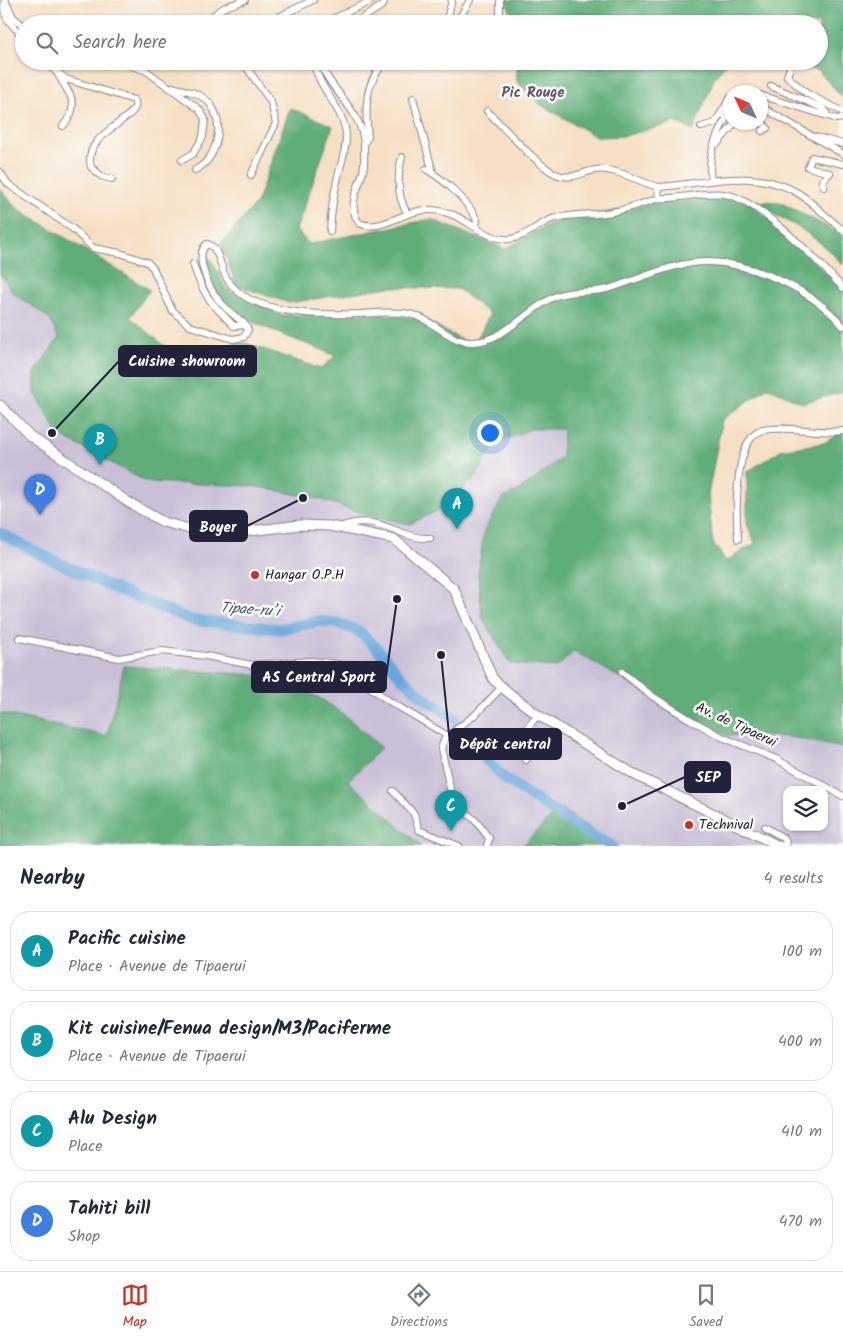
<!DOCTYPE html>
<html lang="en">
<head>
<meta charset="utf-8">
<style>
	:root { --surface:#fff; --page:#f6f6f7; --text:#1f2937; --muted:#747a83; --line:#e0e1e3; --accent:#c8321e }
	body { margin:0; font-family:Kalam,sans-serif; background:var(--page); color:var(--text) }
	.controls { position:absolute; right:15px; bottom:15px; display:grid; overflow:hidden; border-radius:10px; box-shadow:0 1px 4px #0004 }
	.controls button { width:45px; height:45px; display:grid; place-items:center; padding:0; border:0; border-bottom:1px solid var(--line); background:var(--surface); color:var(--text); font:25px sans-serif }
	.compass { position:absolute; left:723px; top:85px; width:45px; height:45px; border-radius:50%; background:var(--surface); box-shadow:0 1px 4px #0004; rotate:314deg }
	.you { position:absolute; left:489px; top:432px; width:18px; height:18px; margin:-12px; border:4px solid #fff; border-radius:50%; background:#1a73e8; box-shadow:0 0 0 8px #1a73e833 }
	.badge { display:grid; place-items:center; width:32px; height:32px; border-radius:50%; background:var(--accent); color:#fff; font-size:16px; font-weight:700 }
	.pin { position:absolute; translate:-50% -41px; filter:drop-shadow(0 1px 2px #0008) }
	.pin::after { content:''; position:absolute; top:26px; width:18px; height:15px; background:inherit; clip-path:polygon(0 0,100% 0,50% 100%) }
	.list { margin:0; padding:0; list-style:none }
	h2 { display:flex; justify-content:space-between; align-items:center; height:65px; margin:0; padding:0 20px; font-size:21px }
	h2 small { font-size:16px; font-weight:400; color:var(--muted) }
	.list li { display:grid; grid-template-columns:32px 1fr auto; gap:15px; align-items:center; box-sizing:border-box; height:80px; margin:0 10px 10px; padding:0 10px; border:1px solid var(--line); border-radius:20px }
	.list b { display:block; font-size:19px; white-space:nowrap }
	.list p { margin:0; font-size:16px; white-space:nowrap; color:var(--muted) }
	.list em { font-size:16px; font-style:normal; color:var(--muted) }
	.icon { flex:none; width:28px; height:28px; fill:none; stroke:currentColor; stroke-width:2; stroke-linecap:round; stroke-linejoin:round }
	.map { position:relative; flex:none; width:843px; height:846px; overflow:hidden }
	.search { position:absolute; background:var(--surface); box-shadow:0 1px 4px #0004; left:15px; right:15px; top:15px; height:55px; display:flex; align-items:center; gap:12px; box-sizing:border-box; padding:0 18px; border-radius:28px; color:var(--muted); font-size:19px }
	.sheet { height:425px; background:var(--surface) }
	nav { display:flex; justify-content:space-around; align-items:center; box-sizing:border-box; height:70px; border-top:1px solid var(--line); background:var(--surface); font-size:14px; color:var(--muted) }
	nav a { display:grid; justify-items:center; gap:2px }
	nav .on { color:var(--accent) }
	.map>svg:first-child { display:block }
	.industrial { fill:#c9bfd7; fill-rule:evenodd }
	.forest { fill:#5ead79; stroke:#40685a }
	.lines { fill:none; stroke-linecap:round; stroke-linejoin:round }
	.river { stroke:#68a7da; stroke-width:11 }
	.minor-casing { stroke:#8c8180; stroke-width:8 }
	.major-casing { stroke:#8c8180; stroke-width:11 }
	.minor { stroke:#fff; stroke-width:6 }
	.major { stroke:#fff; stroke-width:9 }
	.poi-dot { fill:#c8321e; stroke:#fdfcf7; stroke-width:2 }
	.labels { text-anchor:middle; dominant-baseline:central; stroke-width:5; stroke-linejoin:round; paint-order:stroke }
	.poi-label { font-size:14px; fill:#22223b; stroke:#fdfcf7; text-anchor:start }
	.street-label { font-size:14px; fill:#22223b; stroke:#fdfcf7 }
	.neighbourhood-label { font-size:15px; font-weight:bold; fill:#65556e; stroke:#fdfcf7 }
	.water-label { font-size:15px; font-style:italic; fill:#3e577b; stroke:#fdfcf7 }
	.leader { fill:none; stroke:#22223b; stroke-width:2 }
	.callout-dot { fill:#22223b; stroke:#fdfcf7; stroke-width:2 }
	.callout { fill:#22223b; stroke:#22223b; stroke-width:2 }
	.callout-label { font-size:15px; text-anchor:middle; font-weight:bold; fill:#fff }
</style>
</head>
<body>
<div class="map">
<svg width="843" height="846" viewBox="0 0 843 846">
	<rect width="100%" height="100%" fill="#fdfcf7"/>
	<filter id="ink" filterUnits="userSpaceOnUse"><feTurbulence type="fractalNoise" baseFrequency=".02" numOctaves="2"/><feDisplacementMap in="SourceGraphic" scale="10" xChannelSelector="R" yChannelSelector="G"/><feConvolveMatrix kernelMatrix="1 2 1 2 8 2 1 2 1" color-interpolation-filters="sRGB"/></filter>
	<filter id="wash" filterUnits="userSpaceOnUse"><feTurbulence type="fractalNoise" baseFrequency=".0096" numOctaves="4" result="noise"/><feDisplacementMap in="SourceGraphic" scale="20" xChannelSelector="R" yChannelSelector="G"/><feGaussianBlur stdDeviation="1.12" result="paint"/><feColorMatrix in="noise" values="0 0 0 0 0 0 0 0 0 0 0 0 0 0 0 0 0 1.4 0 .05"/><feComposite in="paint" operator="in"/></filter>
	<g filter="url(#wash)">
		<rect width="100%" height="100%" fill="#f5e0c5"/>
		<path class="industrial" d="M0 274 13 293 49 318 59 338 35 372 147 482 253 486 320 499 367 515 410 524 443 507 476 476 495 444 531 429H563L562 457 523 488 502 499 574 651 677 711 727 735 791 737 843 748V846H616L560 809 522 846H421L348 781 381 747 356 724 314 695 288 686 270 676 107 736 0 713ZM787 790H824V827H787Z"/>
		<path class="forest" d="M505 0H843V98L818 70 754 61H819V24H517Z
			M517 61H727L714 79 693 131 676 122 624 136 597 137 541 105 517 82Z
			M290 108 333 126 296 230 309 244 431 219 505 249 550 223 662 202 669 203 724 196 744 201 780 202 843 235V265C817 234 782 217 745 201L776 224 843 289V392L802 403 768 387 722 420 708 495 713 543 726 561 755 543 747 524V472L781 450 824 443 843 431V748L791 737 727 735 677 711 574 651 557 667 510 664 482 617 478 575 484 531 502 499 523 488 562 457 563 429H531L495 444 476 476 443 508 410 524 367 515 320 499 253 486 147 482 59 435 35 393V372L59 338 49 318 13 293 0 274V189L17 208 150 290 130 317 186 364 240 341 321 369 335 356C295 336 224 323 207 278 204 270 205 260 204 251L214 264 226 289 280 315 376 313 426 320 465 342 476 341 490 314 458 289 389 287 289 303 236 285 221 244 257 202Z
			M124 666 270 676C284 684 299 688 313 695 338 707 361 729 381 748L348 781 421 846H0V713L107 736Z
			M560 808 616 846H522Z"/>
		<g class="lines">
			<path class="river" d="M0 533 38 553 115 589 192 620 280 629 319 621 337 623 358 631 376 647 400 676 423 697 451 715 483 756 505 779 583 831 612 846"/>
		</g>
	</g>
	<g filter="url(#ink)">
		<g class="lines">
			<g class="minor-casing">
				<path id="minor" d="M5 0C0 18 14 25 24 38
					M5 0 13 17 24 26
					M500 0V24
					M210 24C213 8 232 5 245 0
					M264 24 313 0
					M322 24 373 0
					M354 24 383 5 384 0
					M441 24 448 15 452 0
					M456 24 470 0
					M42 61 66 79 134 100C146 118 81 131 91 167L101 176 112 179
					M92 61 105 65 110 61
					M114 61 145 70 199 109 205 119 203 137 193 154 182 160
					M242 61 271 102 276 123 251 175
					M313 61C319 89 340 105 345 128 349 144 340 165 337 181 333 198 331 214 330 231
					M319 61C330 91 363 111 364 145 364 153 365 164 363 172 358 189 347 206 359 223 381 233 403 210 427 210 462 209 476 236 504 239 522 241 536 225 552 219 572 213 591 216 612 212 628 209 644 203 659 198
					M790 68 787 76 806 93 843 112
					M58 75C71 96 81 105 63 126
					M771 86 820 107 825 110 827 115
					M172 87C185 90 203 93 211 105 225 126 217 159 195 170
					M760 95 837 119 843 118
					M413 98 433 173
					M760 106 843 154
					M487 111C504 127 538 167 558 175 571 180 583 172 595 170 615 167 639 182 658 187
					M725 116 730 106
					M760 119 767 128 762 131
					M701 127 715 123 730 98
					M816 137 843 144
					M364 143 368 137C365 109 364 82 386 61
					M717 144 736 122
					M402 157C397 176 397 196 407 213
					M426 169C446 181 467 200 477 220L476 226
					M0 172 8 184 73 229 93 248 120 253 147 262 153 268 172 310 190 326 233 339 244 337 248 330 246 325C236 317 225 309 217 298 209 287 193 255 207 244 220 247 220 269 227 279 232 287 239 294 249 299 282 315 324 315 360 314 377 313 393 311 409 314 433 318 448 343 474 342 506 340 528 308 556 296 574 289 593 294 611 288 643 278 676 261 710 262 756 264 814 291 843 326
					M711 180C707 155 716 133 730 113
					M824 187 822 181 830 173 808 167 812 157 843 164
					M843 230C828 219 814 203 798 193 754 167 704 184 658 187L659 198C681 200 703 191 724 194 758 198 820 263 843 288
					M193 264C204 297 210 302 234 326L246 325
					M340 527C381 511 397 540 430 538
					M738 539C736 516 733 437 763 430 788 425 817 434 843 431
					M19 638 119 658 162 651 206 656 252 665 311 661 338 664 389 701 448 736
					M622 672 652 696 691 720 722 737 776 759 843 796
					M526 760 515 749 514 744 538 715
					M393 791 414 814 419 830 459 846
					M765 827 785 839 786 846
					M487 846 489 838 475 820 453 802 441 748 445 738 476 714 502 687"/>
			</g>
			<g class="major-casing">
				<path id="major" d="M0 405 30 436 128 502 163 522 205 533 225 534 300 525 330 526 394 539 454 589 493 679 509 693 538 715 637 776 779 846"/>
			</g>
			<use href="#minor" class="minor"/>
			<use href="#major" class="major"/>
		</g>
	</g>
	<g class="poi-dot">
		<circle cx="255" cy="575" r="5"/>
		<circle cx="689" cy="825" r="5"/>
	</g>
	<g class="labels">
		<g class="poi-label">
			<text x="265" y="575">Hangar O.P.H</text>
			<text x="699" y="825">Technival</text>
		</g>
		<g class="street-label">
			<text transform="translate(736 725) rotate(25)">Av. de Tipaerui</text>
		</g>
		<g class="neighbourhood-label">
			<text x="533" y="93">Pic Rouge</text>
		</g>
		<g class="water-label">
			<text transform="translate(250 610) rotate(4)">Tipae-ru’i</text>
		</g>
	</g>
	<path class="leader" d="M52 433L119 361M303 498L247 526M397 599L386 677M441 655L450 744M622 806L685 777"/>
	<g class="callout-dot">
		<circle cx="52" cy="433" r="5"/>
		<circle cx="303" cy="498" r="5"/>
		<circle cx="397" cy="599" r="5"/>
		<circle cx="441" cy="655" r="5"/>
		<circle cx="622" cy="806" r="5"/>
	</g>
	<g class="callout">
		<rect x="119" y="346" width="137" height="30" rx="5"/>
		<rect x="190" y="511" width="57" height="30" rx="5"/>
		<rect x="252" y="662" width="134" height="30" rx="5"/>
		<rect x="450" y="729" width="111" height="30" rx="5"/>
		<rect x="685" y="762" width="45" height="30" rx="5"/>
	</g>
	<g class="callout-label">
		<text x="187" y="366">Cuisine showroom</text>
		<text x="218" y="532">Boyer</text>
		<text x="319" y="682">AS Central Sport</text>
		<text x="505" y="749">Dépôt central</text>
		<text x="708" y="782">SEP</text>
	</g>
</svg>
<div class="controls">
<button><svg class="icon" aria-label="layers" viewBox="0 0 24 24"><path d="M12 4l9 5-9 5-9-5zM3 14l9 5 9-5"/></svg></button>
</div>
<svg class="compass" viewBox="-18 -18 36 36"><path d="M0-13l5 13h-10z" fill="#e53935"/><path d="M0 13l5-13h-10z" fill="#747a83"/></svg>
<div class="you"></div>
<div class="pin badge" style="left:457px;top:529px;background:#0f9aa8">A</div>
<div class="pin badge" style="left:100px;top:465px;background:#0f9aa8">B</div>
<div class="pin badge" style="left:451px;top:831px;background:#0f9aa8">C</div>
<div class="pin badge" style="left:40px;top:515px;background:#3f7fe0">D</div>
<div class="search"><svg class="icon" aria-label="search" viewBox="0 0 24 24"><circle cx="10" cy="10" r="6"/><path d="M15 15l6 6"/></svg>Search here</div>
</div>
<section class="sheet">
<h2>Nearby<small>4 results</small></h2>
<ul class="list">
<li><span class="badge" style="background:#0f9aa8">A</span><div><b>Pacific cuisine</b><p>Place · Avenue de Tipaerui</p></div><em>100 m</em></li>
<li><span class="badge" style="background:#0f9aa8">B</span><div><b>Kit cuisine/Fenua design/M3/Paciferme</b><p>Place · Avenue de Tipaerui</p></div><em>400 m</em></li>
<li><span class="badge" style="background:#0f9aa8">C</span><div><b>Alu Design</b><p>Place</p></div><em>410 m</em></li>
<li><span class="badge" style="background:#3f7fe0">D</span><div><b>Tahiti bill</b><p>Shop</p></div><em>470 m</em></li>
</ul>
</section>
<nav>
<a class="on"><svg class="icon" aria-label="map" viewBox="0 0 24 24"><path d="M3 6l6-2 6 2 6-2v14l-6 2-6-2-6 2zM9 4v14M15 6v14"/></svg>Map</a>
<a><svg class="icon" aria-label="directions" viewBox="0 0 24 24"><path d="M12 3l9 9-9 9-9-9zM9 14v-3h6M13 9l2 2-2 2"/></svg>Directions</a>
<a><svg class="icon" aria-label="saved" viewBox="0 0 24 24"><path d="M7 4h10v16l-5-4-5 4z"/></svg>Saved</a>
</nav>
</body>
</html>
